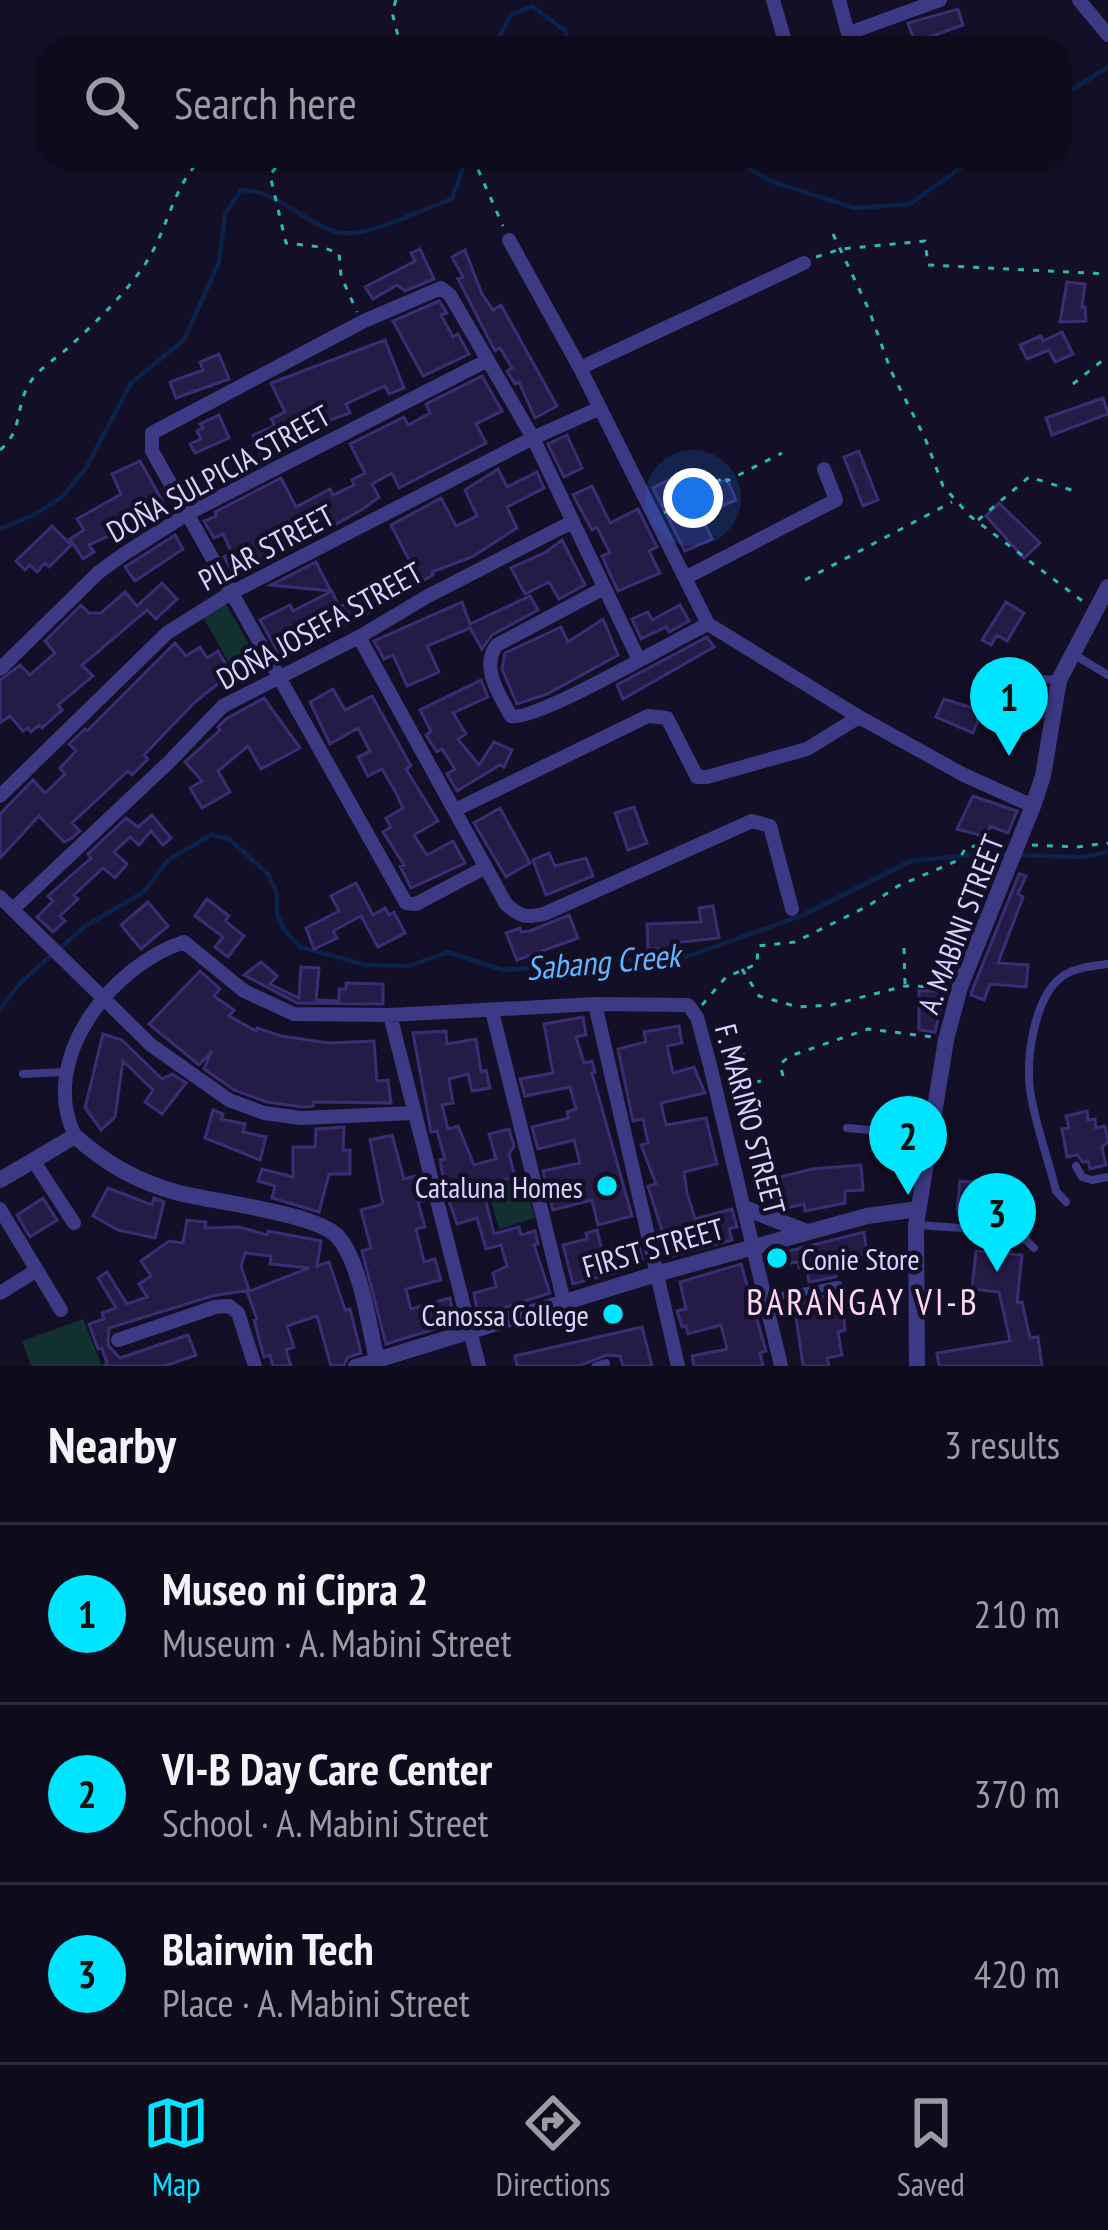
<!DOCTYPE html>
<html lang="en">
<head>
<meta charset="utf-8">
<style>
	:root { --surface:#0e0b1c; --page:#1c1929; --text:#f1f3f6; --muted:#9b9ba3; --line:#2e2b3b; --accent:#00e5ff }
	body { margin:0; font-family:"PT Sans Narrow",sans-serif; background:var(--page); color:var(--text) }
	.you { position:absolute; left:693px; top:498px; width:42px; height:42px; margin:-30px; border:9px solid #fff; border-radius:50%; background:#1a73e8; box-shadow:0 0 0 18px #1a73e833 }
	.badge { display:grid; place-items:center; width:78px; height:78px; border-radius:50%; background:var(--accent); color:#111; font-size:39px; font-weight:700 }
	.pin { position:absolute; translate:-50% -99px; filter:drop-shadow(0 3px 6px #0008) }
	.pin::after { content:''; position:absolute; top:63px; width:42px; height:36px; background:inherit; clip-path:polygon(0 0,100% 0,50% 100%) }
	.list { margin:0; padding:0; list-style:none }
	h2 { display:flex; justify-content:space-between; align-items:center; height:156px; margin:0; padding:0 48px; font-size:51px }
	h2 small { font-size:39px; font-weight:400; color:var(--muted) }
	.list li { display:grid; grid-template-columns:78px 1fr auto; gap:36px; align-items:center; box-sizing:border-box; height:180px; padding:0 48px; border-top:3px solid var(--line) }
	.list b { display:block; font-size:45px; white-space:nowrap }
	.list p { margin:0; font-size:39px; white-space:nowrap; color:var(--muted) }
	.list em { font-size:39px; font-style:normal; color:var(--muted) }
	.icon { flex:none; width:66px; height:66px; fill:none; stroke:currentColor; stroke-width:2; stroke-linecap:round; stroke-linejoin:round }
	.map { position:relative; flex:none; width:1108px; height:1366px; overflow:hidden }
	.search { position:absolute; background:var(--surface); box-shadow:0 3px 9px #0004; left:36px; right:36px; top:36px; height:132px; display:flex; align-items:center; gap:30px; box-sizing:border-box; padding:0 42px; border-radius:36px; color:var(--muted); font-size:45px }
	.sheet { height:696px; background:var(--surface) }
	nav { display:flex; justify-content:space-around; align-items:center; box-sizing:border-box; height:168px; border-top:3px solid var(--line); background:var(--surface); font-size:33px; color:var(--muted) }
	nav a { display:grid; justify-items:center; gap:6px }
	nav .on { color:var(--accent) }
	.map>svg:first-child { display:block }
	.green { fill:#12302f }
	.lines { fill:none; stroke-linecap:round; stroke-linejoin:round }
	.stream { stroke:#0c2248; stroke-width:4.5 }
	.building { fill:#241b47; stroke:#3b2d73; stroke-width:3 }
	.path { stroke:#2fb8b0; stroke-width:3; stroke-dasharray:6 9; stroke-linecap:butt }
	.service { stroke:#3d3a85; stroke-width:8 }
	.minor { stroke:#3d3a85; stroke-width:14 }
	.tertiary { stroke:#3d3a85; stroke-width:16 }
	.poi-dot { fill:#00e5ff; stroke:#130f26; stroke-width:4.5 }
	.labels { text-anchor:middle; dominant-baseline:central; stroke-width:9; stroke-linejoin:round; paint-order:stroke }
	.street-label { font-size:30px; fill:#d9d4ff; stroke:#130f26 }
	.poi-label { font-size:30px; fill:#d9d4ff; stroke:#130f26; text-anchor:end }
	.water-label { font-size:33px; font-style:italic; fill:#62b6ff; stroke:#130f26 }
	.quarter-label { font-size:36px; letter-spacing:3px; fill:#ffd6f0; stroke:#130f26 }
</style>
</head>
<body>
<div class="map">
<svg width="1108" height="1366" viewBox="0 0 1108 1366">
	<rect width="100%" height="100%" fill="#130f26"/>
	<path class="green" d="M225 602 260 664 237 677 202 615Z
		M523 1177 535 1218 499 1229 487 1187Z
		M83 1319 102 1366H31L22 1341Z"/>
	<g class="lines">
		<path class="stream" d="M493 48 511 15 532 6 564 30 574 48
			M1060 97 1108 67
			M696 156 733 160 773 182 855 208 910 204 977 156
			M0 529 36 514 63 496 86 468 131 383 184 340 219 262 225 214 241 190C283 189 314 237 353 233 382 230 424 209 452 199L467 156
			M0 1010 19 984 85 926 144 892 168 860 211 835 229 839 268 874 277 894V914L283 928 300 947 366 965 409 966 448 952 503 970 688 956 801 916 911 861 982 854 1083 857 1108 852"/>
	</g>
	<path class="building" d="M958 9 963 25 915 42 908 23Z
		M420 249 434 279 405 291 397 285 373 299 365 287 415 261 411 253Z
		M465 250 482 294 493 310 501 305 557 406 535 418 519 382 515 384 507 371 512 368 500 348 495 351 458 279 463 277 452 257Z
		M1067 282 1085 284 1082 307H1085L1086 321 1060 322Z
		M439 301 447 313 441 315 453 337 458 334 469 354 423 376 393 321Z
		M1062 332 1073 354 1055 362 1049 350 1027 359 1020 345 1041 336 1043 341Z
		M385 340 404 388 389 394 385 386 346 404 350 413 306 429 308 432 299 436 301 440 261 457 253 435 275 426 271 419 285 412 271 383Z
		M219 354 229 379 176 398 170 382 203 370 200 362Z
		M482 376 502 411 476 424 486 443 399 488 392 473 372 484 379 497 363 509 333 526 330 520 295 538 296 541 270 552 273 558 235 576 224 557 232 553 223 534 214 538 204 521 216 516 215 512 281 478 296 507 330 489 333 495 354 485 352 480 365 473 350 444 404 417 408 425 430 413 426 404Z
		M1103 398 1108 414 1052 435 1046 418Z
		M219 415 229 438 195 453 190 444 201 439 197 431 203 428 200 424Z
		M567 435 582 468 564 477 548 444Z
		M859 451 878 500 863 506 844 457Z
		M140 461 167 509 89 545 94 552 83 559 70 539 84 530 77 519 121 494 112 474Z
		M498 469 507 487 537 472 544 488 507 507 517 528 472 557 432 572 433 575 411 587 407 580 396 586 390 575 411 564 391 525 441 498 456 526 477 516 465 490Z
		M671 479 683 502 727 479 736 500 701 515 712 539 685 551 653 488Z
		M592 486 610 523 638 509 657 547 649 551 660 573 618 591 602 556 610 553 597 527 592 530 573 495Z
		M999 503 1040 543 1024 558 986 516Z
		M52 526 71 545 49 567 45 563 37 572 30 565 25 570 16 561Z
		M175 535 183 549 135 581 125 567Z
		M562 540 585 585 559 599 549 582 525 594 511 568 546 552Z
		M316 562 331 591 271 585Z
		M162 583 177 599 156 619 147 610 82 665 93 676 58 705 62 710 42 728 39 725 31 732 28 728 23 731 10 716 0 723V680L20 665 30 675 55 653 45 641 81 605 89 613H101L125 592 137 606Z
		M332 591 339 607 362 596 370 612 280 656 260 620 290 605 293 611Z
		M530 596 538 610 492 635 482 649 470 628 427 646 439 672 407 686 393 655 384 659 374 641 462 602 470 624Z
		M1006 602 1024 613 1007 641 997 635 991 645 982 640Z
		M680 605 689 621 669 632 666 627 641 639 632 619 648 612 652 620Z
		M603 619 618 655 547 694 517 704 502 669 505 653 561 627 568 642Z
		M707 637 714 647 623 699 617 685Z
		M175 643 186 656 200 647 207 658 218 651 231 673 194 703 144 755 148 759 132 775 128 771 72 823 80 831 72 838 64 842 39 816 0 858V814L33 780 45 793 65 774 60 768 76 751 69 744 85 729 87 731Z
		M481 680 488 697 453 713 466 734 458 739 479 765 494 742 512 750 504 767 500 765 457 791 447 774 455 769 442 749 437 752 426 735 431 731 420 710Z
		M333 689 345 710 372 696 411 766 406 769 438 821 414 835 427 855 453 841 465 863 411 888 400 866 404 865 383 832 391 827 386 818 403 808 396 793 382 769 368 776 358 757 370 751 358 728 330 744 310 702Z
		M264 698 300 748 261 769 248 746 218 771 230 792 202 808 190 788 202 781 185 762 220 730 218 727 226 719Z
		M944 699 982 711 973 733 936 717Z
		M973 796 1017 811 1008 833 990 826 986 837 957 829Z
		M634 807 647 843 628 850 615 813Z
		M500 808 530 863 506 877 474 823Z
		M152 815 171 838 163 845 151 831 139 845 130 837 114 852 127 864 115 878 103 868 74 895 78 899 60 916 65 921 53 932 37 917 53 901 48 896 91 858 88 854 126 818 138 827Z
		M549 853 555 866 586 858 593 876 546 895 533 860Z
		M1019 874 1026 876 1018 894 1023 897 998 963 1028 965 1026 987 990 984 984 1000 971 995 972 991Z
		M356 883 373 915 385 908 389 915 394 912 405 933 378 947 361 916 333 931 337 938 314 949 306 928 339 911 331 896Z
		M207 899 229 916 225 921 244 936 228 957 215 947 223 937 195 916Z
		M148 902 168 926 141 949 121 925Z
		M713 906 719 938 672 943V949H648L647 924 701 922 699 908Z
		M569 915 578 938 517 960 506 933 520 928 521 932 530 931Z
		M261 962 277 976 270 984 299 998 301 967 319 968 316 1000 339 1001V989H346V983L383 984V1004L297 1003 244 975Z
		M200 971 220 989 214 996 234 1010 229 1016 256 1031 257 1028 281 1036 329 1043 374 1041 377 1081 388 1080 391 1103 314 1102 313 1106 302 1107 267 1102 234 1090 204 1069 212 1051 199 1065 149 1024Z
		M919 991H945L935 1032 919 1030Z
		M583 1017 586 1035 576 1037 584 1063 592 1061 595 1072 592 1073 632 1216 598 1225 592 1200 553 1210 543 1171 580 1163 574 1140 538 1149 532 1127 569 1118 567 1112 576 1109 570 1087 525 1096 520 1079 553 1073 544 1024Z
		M679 1026 682 1043 667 1046 673 1073 694 1067 705 1093 661 1103 666 1125 706 1118 717 1164 684 1172 687 1193 695 1219 732 1209 737 1227 729 1229 732 1240 670 1257 648 1186 656 1184 641 1145 648 1143 643 1119 633 1121 618 1049 646 1042 644 1032Z
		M446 1031 447 1044 476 1039 481 1072 486 1070 490 1088 472 1091 468 1074 449 1079 453 1103 442 1105 448 1129 458 1126 474 1165 496 1159 489 1134 509 1129 514 1146 509 1154 515 1177 482 1185 489 1214 494 1234 519 1227 521 1235 535 1231 538 1244 534 1245 550 1293 478 1316 474 1293 496 1287 493 1273 507 1266 501 1245 486 1249 477 1218 457 1224 446 1192 440 1160 445 1159 437 1131 431 1132 413 1033Z
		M103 1034 122 1040 162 1079 172 1074 186 1083 162 1114 145 1102 153 1090 123 1061 115 1117 101 1130 85 1108Z
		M213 1110 223 1114 221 1119 245 1124 243 1132 266 1137 260 1160 205 1138Z
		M1087 1111 1088 1120 1095 1119 1096 1128 1105 1126 1108 1142 1102 1147 1106 1165 1090 1169 1088 1161 1083 1162 1077 1155 1067 1157 1062 1129 1069 1128 1066 1116Z
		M344 1127 343 1150H350V1174H329L319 1212 272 1198 275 1186 258 1181 262 1169 293 1177V1147H315L316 1129Z
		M392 1135 404 1179 415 1176 419 1183 424 1201 418 1202 425 1227 416 1229 424 1262 435 1259 441 1280 406 1289 411 1309 450 1298 454 1323 386 1344 362 1251 371 1248 361 1210 383 1204 370 1140Z
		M861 1165 863 1190 845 1191V1203L805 1211 804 1204 783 1209 776 1178 812 1169Z
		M960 1181 991 1184 988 1213 957 1210Z
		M108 1188 152 1205 154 1198 164 1202 155 1238 118 1230 93 1216Z
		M43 1198 57 1220 30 1237 17 1215Z
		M187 1220 206 1222 205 1228 239 1227 267 1235 268 1231 321 1241 317 1266 329 1262 345 1310 350 1309 361 1353 348 1357 344 1365 331 1366 317 1316 287 1326 294 1347 286 1350 291 1366H273L270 1355 264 1357 254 1320 257 1319 247 1292 309 1268 270 1264 271 1256 245 1253 241 1266 249 1290 212 1296 109 1328 108 1345 120 1358 188 1335 196 1355 165 1366H104L107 1363 102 1348 98 1349 89 1324 104 1319 102 1313 116 1308 98 1278 107 1272 127 1304 147 1297 139 1284 151 1276 141 1261 169 1241 183 1243Z
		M597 1230 602 1250 617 1246 618 1252 639 1245 642 1259 621 1266 622 1271 573 1284 563 1245 587 1239 586 1233Z
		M864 1232 867 1254 835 1258 836 1277 809 1282 807 1268H799L798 1262 771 1265 769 1256Z
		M976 1251 1022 1255 1017 1303 1022 1302 1030 1338 1038 1337 1042 1366H939L937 1353 1010 1341 999 1292 972 1289Z
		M741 1264 766 1351 760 1353 763 1366H694L692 1356 727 1349 721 1325 688 1334 686 1326 682 1327 677 1311 686 1309 680 1282Z
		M842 1292 845 1330 838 1332 842 1355 827 1358 829 1366H803L794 1304Z
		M642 1327 652 1366H623L620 1356 607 1355 578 1366H517L515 1356Z"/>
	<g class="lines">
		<path class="path" d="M396 0 392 12 401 48
			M285 156 270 175 286 243 321 247 339 253 341 276 357 312
			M472 156 503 226
			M833 234 869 310 891 371 925 438 943 486 970 516 1085 603
			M816 257 841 249 925 241 928 265 1108 274
			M1073 384 1108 356
			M0 450C23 431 15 408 29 384 38 369 57 358 70 346 95 323 121 298 141 270 168 234 171 186 204 156
			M664 513 726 476 727 481 782 453
			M978 520 1029 477 1078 492
			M805 580 952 502
			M1032 845 1077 847 1108 843
			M904 948 905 984
			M742 969 759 996 798 1007 831 1005 905 986 946 987
			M702 1005 726 977 757 964 758 946 795 942 868 906 898 886 959 860 966 847 1003 844
			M725 1060 746 1054
			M783 1076 780 1064 790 1056 868 1029 933 1037
			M728 1088 761 1081"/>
		<path class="service" d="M1073 654 1108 675
			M1010 706 1027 678 1058 680
			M23 1074 65 1072
			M847 1128 928 1135
			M1076 1166 1082 1177 1092 1180 1108 1177
			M1066 1202 1056 1191C1048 1158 1035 1124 1030 1090 1026 1058 1034 996 1063 976 1076 967 1093 966 1108 964
			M917 1225 1018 1232 1034 1248
			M767 1299 838 1285
			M596 1366 606 1363"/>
		<path class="minor" d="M773 0 787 48
			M839 0 852 48
			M1079 0 1108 35
			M849 33 940 0
			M509 240 580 368 708 624 859 717 964 775 1033 806
			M580 368 804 263
			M685 578 836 500 824 469
			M604 588 497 645C480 666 499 695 511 716 536 722 674 640 708 624
			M359 637 506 904C520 917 526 918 544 914L752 821 770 826 792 909
			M0 669 99 572 124 554 187 514 488 360
			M0 796 167 633 229 594 533 438 600 408
			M457 809 648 716 667 718 697 777H707L807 749 859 717
			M486 867 416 904 406 903 152 451V433L364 321 441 288 450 295 533 438 638 658
			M0 897 151 1045 229 1100 264 1113 301 1118 413 1113
			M13 909 168 763 223 706 359 637 428 596 572 522
			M595 1004 678 1366
			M492 1011 564 1302
			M390 1015 479 1366
			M75 1136C37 1058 113 965 184 942L244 991 294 1014 390 1015 595 1004 688 1005 697 1017 710 1065 781 1366
			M33 1160 74 1223
			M0 1209 61 1310
			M0 1293 37 1270
			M118 1340 215 1307 229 1306 238 1313 255 1366
			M355 1366 377 1360 379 1366"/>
		<path class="tertiary" d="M0 1180 75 1136C106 1164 138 1182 179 1193 214 1202 316 1213 338 1237 361 1263 369 1327 377 1360L656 1274 867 1216 918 1209
			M747 1209 807 1232
			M917 1366 916 1225 946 1040 960 987 1033 806 1043 776 1059 680 1108 587"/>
	</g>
	<g class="poi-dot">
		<circle cx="607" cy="1186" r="12"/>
		<circle cx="777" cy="1258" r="12"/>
		<circle cx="613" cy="1314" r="12"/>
	</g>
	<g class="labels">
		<g class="street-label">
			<text transform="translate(218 473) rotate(-29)">DOÑA SULPICIA STREET</text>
			<text transform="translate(266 547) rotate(-28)">PILAR STREET</text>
			<text transform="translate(319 625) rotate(-29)">DOÑA JOSEFA STREET</text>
			<text transform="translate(960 924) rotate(-69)">A. MABINI STREET</text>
			<text transform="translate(751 1119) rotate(75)">F. MARIÑO STREET</text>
			<text transform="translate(653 1247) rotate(-16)">FIRST STREET</text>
		</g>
		<g class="poi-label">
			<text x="583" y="1186">Cataluna Homes</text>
			<text x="801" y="1258" text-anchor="start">Conie Store</text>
			<text x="589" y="1314">Canossa College</text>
		</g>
		<g class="water-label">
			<text transform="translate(603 961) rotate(-5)">Sabang Creek</text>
		</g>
		<g class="quarter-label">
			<text x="863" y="1301">BARANGAY VI-B</text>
		</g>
	</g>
</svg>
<div class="you"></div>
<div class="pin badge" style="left:1009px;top:756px">1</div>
<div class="pin badge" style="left:908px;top:1195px">2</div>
<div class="pin badge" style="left:997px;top:1272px">3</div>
<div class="search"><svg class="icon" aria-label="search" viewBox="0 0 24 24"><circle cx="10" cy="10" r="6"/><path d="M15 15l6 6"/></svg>Search here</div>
</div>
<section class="sheet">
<h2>Nearby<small>3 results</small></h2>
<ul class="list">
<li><span class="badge">1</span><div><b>Museo ni Cipra 2</b><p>Museum · A. Mabini Street</p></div><em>210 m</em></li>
<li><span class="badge">2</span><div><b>VI-B Day Care Center</b><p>School · A. Mabini Street</p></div><em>370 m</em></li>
<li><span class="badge">3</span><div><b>Blairwin Tech</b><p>Place · A. Mabini Street</p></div><em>420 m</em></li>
</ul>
</section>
<nav>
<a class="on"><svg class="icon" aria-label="map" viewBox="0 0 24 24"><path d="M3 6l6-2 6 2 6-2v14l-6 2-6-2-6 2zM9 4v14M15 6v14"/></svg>Map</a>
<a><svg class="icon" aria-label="directions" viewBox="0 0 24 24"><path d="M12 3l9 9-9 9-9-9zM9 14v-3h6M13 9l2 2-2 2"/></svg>Directions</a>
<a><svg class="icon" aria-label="saved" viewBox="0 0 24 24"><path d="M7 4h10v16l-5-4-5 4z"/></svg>Saved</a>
</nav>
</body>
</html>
